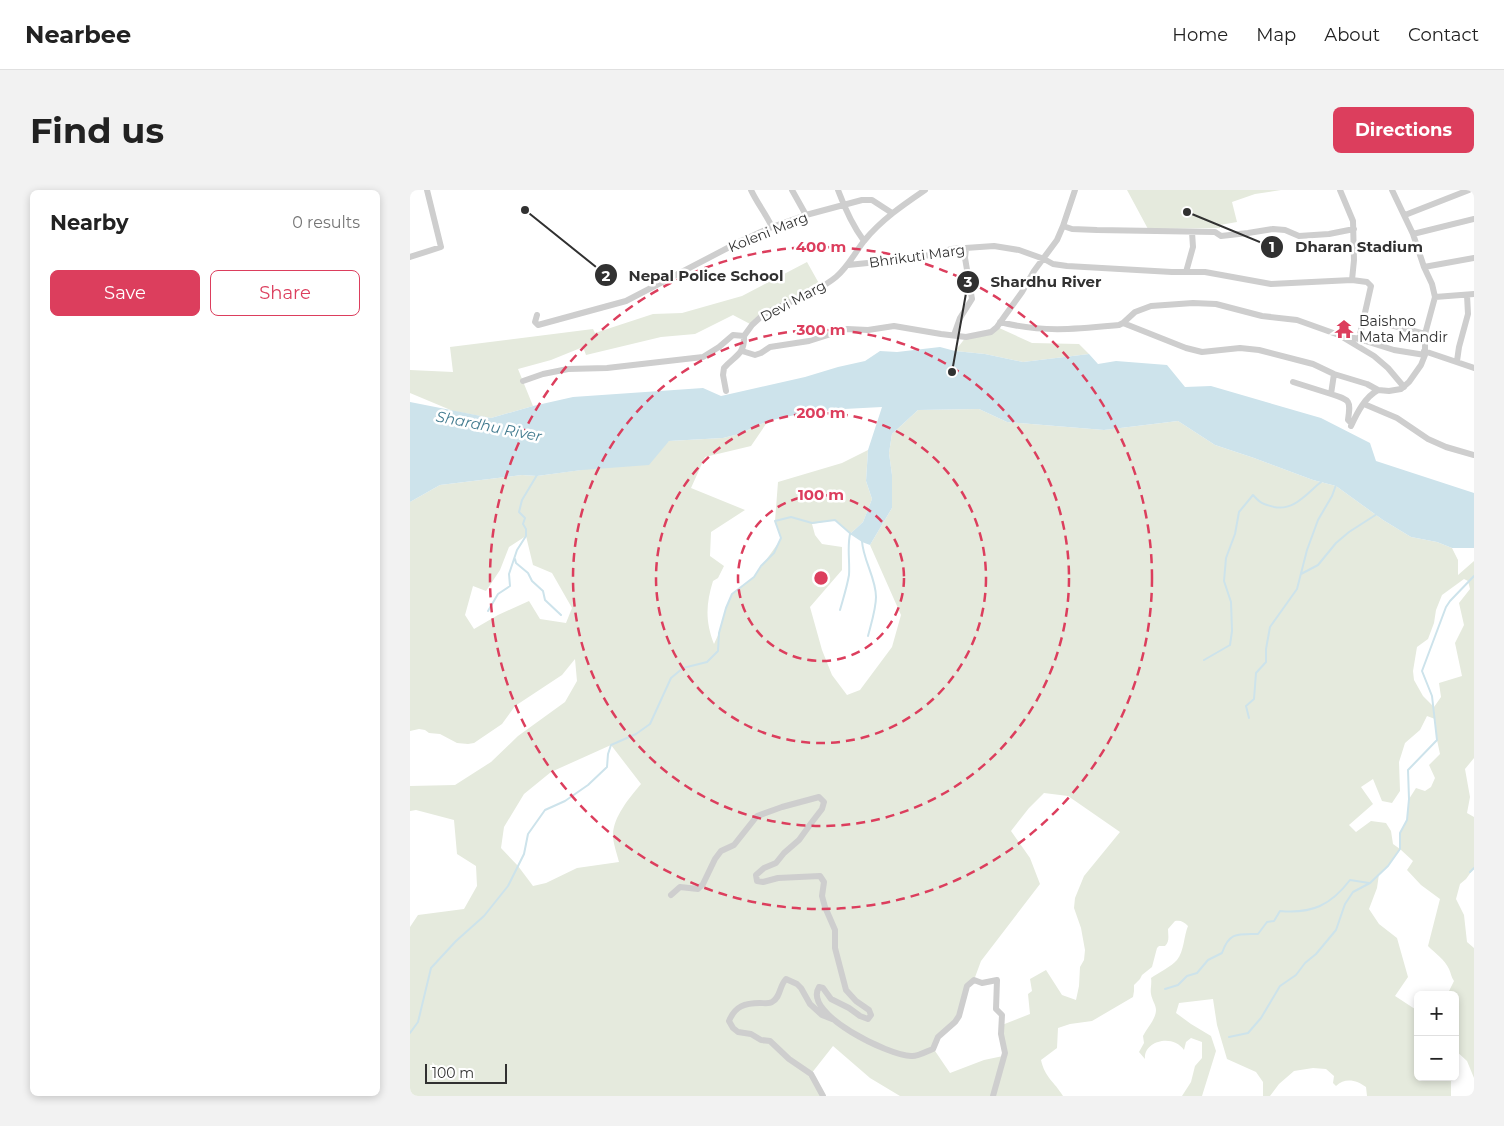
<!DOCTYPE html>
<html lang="en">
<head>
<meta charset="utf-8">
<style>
	:root { --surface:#fff; --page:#f2f2f2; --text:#222; --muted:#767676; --line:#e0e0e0; --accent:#dc3e5d }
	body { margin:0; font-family:Montserrat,sans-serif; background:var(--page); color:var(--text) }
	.controls { position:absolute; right:15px; bottom:15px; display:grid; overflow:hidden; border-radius:8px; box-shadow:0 2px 8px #0003 }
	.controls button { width:45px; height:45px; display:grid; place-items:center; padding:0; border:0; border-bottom:1px solid var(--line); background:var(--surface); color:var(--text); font:25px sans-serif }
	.scale { position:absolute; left:15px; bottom:12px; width:82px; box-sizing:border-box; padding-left:5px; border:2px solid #313131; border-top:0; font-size:14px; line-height:18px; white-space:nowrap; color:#313131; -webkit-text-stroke:4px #fff; paint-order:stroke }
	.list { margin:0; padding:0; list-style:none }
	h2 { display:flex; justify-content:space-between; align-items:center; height:65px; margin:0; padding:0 20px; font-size:21px }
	h2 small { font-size:16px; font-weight:400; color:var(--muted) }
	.actions { display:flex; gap:10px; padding:15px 20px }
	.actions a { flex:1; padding:11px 0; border:1px solid var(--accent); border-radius:8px; text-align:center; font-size:18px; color:var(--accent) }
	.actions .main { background:var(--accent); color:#fff }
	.map { position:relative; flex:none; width:1064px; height:906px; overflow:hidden; border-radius:8px }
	header { display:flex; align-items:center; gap:30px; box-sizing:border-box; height:70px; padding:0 25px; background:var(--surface); border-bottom:1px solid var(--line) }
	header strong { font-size:24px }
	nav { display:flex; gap:28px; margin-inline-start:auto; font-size:18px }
	.intro { display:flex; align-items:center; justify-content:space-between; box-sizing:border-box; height:120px; padding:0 30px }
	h1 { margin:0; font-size:35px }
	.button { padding:12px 22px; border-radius:8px; background:var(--accent); color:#fff; font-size:18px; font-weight:700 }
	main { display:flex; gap:30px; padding:0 30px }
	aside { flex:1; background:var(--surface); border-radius:8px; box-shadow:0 2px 8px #0003 }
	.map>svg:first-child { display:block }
	.green { fill:#e5eadd; fill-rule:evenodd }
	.water { fill:#cde3eb }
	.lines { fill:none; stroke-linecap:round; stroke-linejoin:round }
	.stream { stroke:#cde3eb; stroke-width:2 }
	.minor { stroke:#cecece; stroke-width:6 }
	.ring { fill:none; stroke:#dc3e5d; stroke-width:2.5; stroke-dasharray:9 6 }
	.labels { text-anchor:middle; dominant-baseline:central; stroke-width:5; stroke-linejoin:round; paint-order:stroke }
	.street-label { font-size:14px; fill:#313131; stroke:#fff }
	.poi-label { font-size:14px; fill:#313131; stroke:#fff; text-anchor:start }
	.water-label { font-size:15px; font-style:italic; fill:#427b8f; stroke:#fff }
	.centre { fill:#dc3e5d; stroke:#fff; stroke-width:2.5 }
	.ring-label { font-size:15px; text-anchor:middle; font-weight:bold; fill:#dc3e5d; stroke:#fff; stroke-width:5; stroke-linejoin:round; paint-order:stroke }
	.leader { fill:none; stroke:#313131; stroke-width:2 }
	.callout-dot { fill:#313131; stroke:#fff; stroke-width:2 }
	.mark-label { font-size:15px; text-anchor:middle; font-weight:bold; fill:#fff }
	.callout-label { font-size:15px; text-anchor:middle; font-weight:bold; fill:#313131; stroke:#fff; stroke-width:5; stroke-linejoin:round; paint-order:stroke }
</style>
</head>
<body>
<header>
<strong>Nearbee</strong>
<nav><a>Home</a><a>Map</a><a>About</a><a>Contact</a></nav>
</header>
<div class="intro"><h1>Find us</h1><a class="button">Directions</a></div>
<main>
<aside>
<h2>Nearby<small>0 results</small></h2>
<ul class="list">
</ul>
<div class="actions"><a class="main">Save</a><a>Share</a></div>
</aside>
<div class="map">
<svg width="1064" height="906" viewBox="0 0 1064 906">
	<rect width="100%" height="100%" fill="#fff"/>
	<path class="green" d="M717 0H871L845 4 822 12 827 32 810 35V38L738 39Z
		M397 72 411 97 374 114 342 135 323 125 285 144 251 147 176 165 173 157 141 170 108 179 123 216 81 228 43 221 0 203V180L43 182 40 157 183 139 185 143 243 124 272 123 332 106Z
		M587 137 622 153 669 154 679 164 613 172 575 164 545 161 556 147Z
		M569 219 597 232 694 240 768 231 805 255 844 268 903 290 926 296 973 330 1001 347 1027 352 1042 358 1048 370V385L1064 371V568L1055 579 1060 607 1057 623 1064 627V678L1056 689 1050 694 1046 709 1054 725 1057 752 1064 758V888L1057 871 1045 860V805H1037L1044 791C1041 787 1041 783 1039 779 1035 770 1025 763 1018 756L1030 709 1011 695 997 680 1003 671 990 659 978 676 969 684 967 698 959 719 969 734 987 748 998 787 985 806 1008 821V887H1041V906H957L956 897C947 890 935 887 926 896L923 893 924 886 916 879 903 878 884 881 869 894 860 906H853V892L846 882 817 869 807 835 803 809 769 813 766 823 781 834 801 846 806 861 792 906H772L781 892 785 876 792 868V852L781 848 776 852 774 860C763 843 733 851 735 869L729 862 734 853 733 846C737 838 746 829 746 820 746 815 742 810 741 804 740 799 742 794 741 788 748 783 762 776 767 770 774 762 774 745 778 736 774 732 771 730 765 731L758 739C758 745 760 751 755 756H749L747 758 742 777 732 785 730 789 724 795V801L723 807 682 831 660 834 648 838 647 858 631 870C635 888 644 891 653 906H490L460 888 423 856 401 884 413 906H0V737L8 725 54 719 67 696 66 676 47 664 44 630 6 620 0 621V596L45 595 81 572 108 546 155 512 167 491 165 469 152 485 105 516 92 534 64 553 58 554 47 553 30 544 19 543 15 540 9 539 0 541V312L30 295 112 285 127 286 171 280 259 251 313 248 329 244 358 231 341 256 295 267 281 298 335 320 301 342 300 366 314 376 308 388 303 391C296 414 295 431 304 454L309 443 316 418 322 404 344 387 371 349 365 331 368 292 432 273 458 260 456 291 462 309 453 332 440 344 425 330 402 334 405 345 412 354 432 357V380L400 417 412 460 422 485 437 505 450 500 482 457 491 425 460 355 482 318V285L479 263 482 244 508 220ZM116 346 123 375 142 383 162 418 156 433 130 429 119 411 88 425 64 439 55 425 63 396 76 401 90 380 99 357ZM1054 389 1058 391 1060 399 1049 413 1054 435 1045 453 1052 486 1029 493 1031 507 1024 517 1013 506 1004 490 1003 481 1007 457 1018 449 1024 433 1026 420 1032 405ZM1017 526 1025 529 1027 550 1030 564 1019 575 1025 588 1021 597 1015 601 1006 598 999 609 997 630 990 643V659L983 654 981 641 976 633 961 631 946 642 939 635 963 614 951 597 963 589 972 611 982 613 990 601 989 572 995 553 1010 540ZM201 555 231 594C220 607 203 627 203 645 203 653 207 664 209 672L167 678 136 693 123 696 108 676 91 658 94 637 114 604 141 582ZM634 603 658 606 710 642 674 686 665 708 664 718 671 738 675 760 674 770 670 777 669 796 666 810 652 805 636 780 620 789 622 801 618 804 620 824 592 835 593 866 574 870 540 883 523 858 535 841 549 826 557 796 564 790 571 771 630 694 620 668 601 641 619 618Z"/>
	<path class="water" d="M530 157 545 161 575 164 613 172 679 164 688 174 706 171 757 175 775 197 801 196 911 228 960 253 966 271 1064 303V358H1042L1027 352 1001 347 973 330 926 296 903 290 844 268 805 255 768 231 694 240 597 232 569 219 508 220 482 244 479 263 482 285V318L460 355 452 352 440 344 453 332 462 309 456 291 458 260 472 217 434 219 385 225 358 231 329 244 313 248 259 251 239 275 172 280 127 286 112 285 30 295 0 312V212L81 228 123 216 163 207 293 198 311 206 395 187 428 177 455 171 470 161 487 162Z"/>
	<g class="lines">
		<path class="stream" d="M452 351C453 370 466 388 466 407 466 419 461 434 458 446
			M105 369 106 373 118 383 122 391 133 401 135 410 151 425
			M891 384 908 375 926 353 939 342 967 324
			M430 420C433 409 437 397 439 385 440 371 437 358 440 344
			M78 421 88 404 100 396 99 384 107 360 116 346V339L113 334 115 328 109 322 112 310 127 285
			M794 470 820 455 822 441 821 412 814 391 816 368 825 344 829 322 843 305C851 314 853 314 864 317 884 321 896 304 911 292
			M839 528 836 516 844 509 846 483 856 472V459L860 437 887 399 897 360 908 330 922 306 926 295
			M1060 682 1064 678
			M755 799 768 795 777 786 787 783 798 770 812 763C819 742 828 744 848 744L857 732 864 731 870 721C902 724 921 715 940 690L959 693
			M0 843 8 832 21 778 46 751 74 726 98 696 114 664 118 644 135 620 155 611 178 595 197 577 198 564 201 555 226 544 240 534 261 488 273 478 297 472 308 461 309 443 316 418 322 404 344 387 351 376 364 363 371 348 365 331 381 327 402 333 425 330 441 344
			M819 847 838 843 851 828 870 796 886 785 895 773 906 764 926 740 935 714 943 702 960 693 978 676 990 659V643L997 630 999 609 998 580 1027 550 1022 506 1012 481 1036 417 1040 411 1064 386"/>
		<path class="minor" d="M341 0C347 13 356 24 362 37
			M382 0 396 25
			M428 0C435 19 442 35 454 51
			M930 0 943 31 944 70 942 90
			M995 25 1059 0
			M653 36 662 39 687 40 805 42 811 46 838 43 863 39 875 40 889 46 919 44 944 39
			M1003 44 1064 29
			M0 67 31 57 17 0
			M438 75 497 69 525 64 541 59 584 56 609 60 634 69 643 74 657 76 762 82H795L861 94 942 90 957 92 961 96 949 149
			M1014 77 1064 68
			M776 82 783 57 782 42
			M1025 107 1064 104
			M127 125 125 132 128 135 216 111 331 51 362 37 396 25 452 10H462L482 23
			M954 128 1015 144
			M590 132C632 143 667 139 709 135L713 133 725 122 741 116 783 113 806 114 852 126 887 130 929 145 949 149 984 160 1015 165
			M713 133 776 158 792 162 830 158 849 160 903 174 924 184 957 194 968 200 979 201 991 199 999 192 1011 175 1015 165V144L1025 107 1022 94 1014 77 1003 44 982 0
			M544 145 550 128 562 109 555 68 556 58
			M934 148 964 166 978 178 994 197
			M332 161 345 165 351 163 360 157 399 151 437 139 458 140 484 136 531 144 556 147 581 142 587 137 594 127 612 102 624 81 647 50 653 36 665 0
			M1014 161 1064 178
			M1047 171 1049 157 1058 124 1057 105
			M924 184 921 204C940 210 941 210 938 230L942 234
			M113 191 133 184 158 179 197 178 293 167 309 157 323 145 334 146
			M883 192 921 204
			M316 201 313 185 314 178C324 166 335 165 334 146L342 135 354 124C377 112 405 104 426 87 438 77 444 64 454 51 471 30 493 15 515 0
			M954 214 987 228 1018 249 1036 257 1064 265
			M941 236C947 223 955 207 968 200
			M261 705 270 697 288 699 293 694 305 669 311 661 324 655 347 626 372 617 409 607 414 612 412 619 402 632 389 650 374 663 366 673 354 678 346 685 347 691 353 692 368 688 410 686 414 692 412 706 415 717 425 740V758L436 800 446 811 459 820 461 825 458 829 450 826 439 818 421 809 413 798 409 797C392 824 480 866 501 866 508 867 517 861 523 859L528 847 545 832 549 826 557 796 564 790 572 793 587 790 586 819 592 825 591 844 595 863 583 906
			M413 906 401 884 379 869 360 851 351 850 341 844 328 842 323 838 319 831C325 816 335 813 350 813 354 813 359 814 362 812 371 807 369 796 376 789L387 794 391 798 400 814 412 825 422 829"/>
	</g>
	<g class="ring">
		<circle cx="411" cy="388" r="83"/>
		<circle cx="411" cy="388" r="165"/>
		<circle cx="411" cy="388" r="248"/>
		<circle cx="411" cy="388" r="331"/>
	</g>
	<defs>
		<g id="temple-bare" transform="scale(1.5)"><path d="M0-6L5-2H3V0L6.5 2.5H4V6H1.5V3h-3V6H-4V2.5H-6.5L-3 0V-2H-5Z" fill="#dc3e5d" stroke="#fff" stroke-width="2.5" paint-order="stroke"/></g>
	</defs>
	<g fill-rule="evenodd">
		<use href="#temple-bare" x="934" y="139"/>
	</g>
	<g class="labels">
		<g class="street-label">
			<text transform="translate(358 42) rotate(-22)">Koleni Marg</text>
			<text transform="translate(507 66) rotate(-8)">Bhrikuti Marg</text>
			<text transform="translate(383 111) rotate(-28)">Devi Marg</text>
		</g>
		<g class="poi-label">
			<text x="949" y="131">Baishno<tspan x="949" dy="16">Mata Mandir</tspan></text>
		</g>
		<g class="water-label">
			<text transform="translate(79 236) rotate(11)">Shardhu River</text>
		</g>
	</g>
	<circle cx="411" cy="388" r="8" class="centre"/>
	<g class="ring-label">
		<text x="411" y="62">400 m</text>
		<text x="411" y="145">300 m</text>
		<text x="411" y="228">200 m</text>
		<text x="411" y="310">100 m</text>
	</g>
	<path class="leader" d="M777 22L862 57M115 20L196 85M542 182L558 92"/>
	<g class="callout-dot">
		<circle cx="777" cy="22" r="5"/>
		<circle cx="115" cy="20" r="5"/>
		<circle cx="542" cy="182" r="5"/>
		<circle cx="862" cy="57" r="12"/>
		<circle cx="196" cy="85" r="12"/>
		<circle cx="558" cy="92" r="12"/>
	</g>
	<g class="mark-label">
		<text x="862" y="62">1</text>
		<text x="196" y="91">2</text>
		<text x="558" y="97">3</text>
	</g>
	<g class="callout-label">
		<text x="949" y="62">Dharan Stadium</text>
		<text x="296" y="91">Nepal Police School</text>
		<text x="636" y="97">Shardhu River</text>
	</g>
</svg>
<div class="controls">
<button>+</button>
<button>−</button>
</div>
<div class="scale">100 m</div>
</div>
</main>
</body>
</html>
